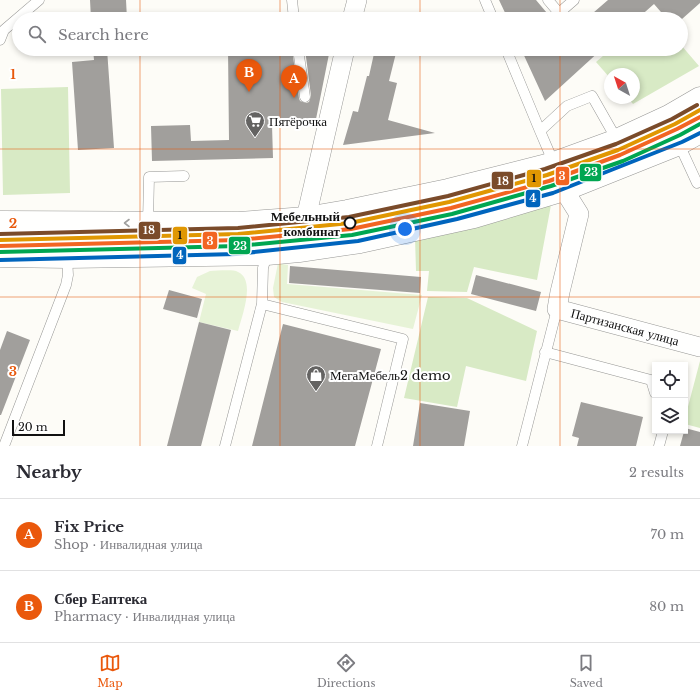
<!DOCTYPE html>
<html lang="en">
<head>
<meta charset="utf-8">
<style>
	:root { --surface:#fff; --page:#f7f7f7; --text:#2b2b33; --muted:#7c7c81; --line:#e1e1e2; --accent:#ea580c }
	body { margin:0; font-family:"Libre Baskerville",serif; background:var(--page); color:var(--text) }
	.controls { position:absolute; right:12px; bottom:12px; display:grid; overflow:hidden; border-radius:0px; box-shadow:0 2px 6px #0003 }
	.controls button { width:36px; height:36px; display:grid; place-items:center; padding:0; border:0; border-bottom:1px solid var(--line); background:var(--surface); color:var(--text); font:20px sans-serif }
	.compass { position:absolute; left:604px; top:68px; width:36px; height:36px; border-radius:50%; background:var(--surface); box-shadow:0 2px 6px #0003; rotate:321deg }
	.scale { position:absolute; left:12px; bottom:10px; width:53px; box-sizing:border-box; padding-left:4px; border:2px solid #111; border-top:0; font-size:11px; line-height:14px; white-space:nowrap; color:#111; -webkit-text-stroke:3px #fff; paint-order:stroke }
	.you { position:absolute; left:405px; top:229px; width:14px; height:14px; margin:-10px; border:3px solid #fff; border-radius:50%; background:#1a73e8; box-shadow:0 0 0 6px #1a73e833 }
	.badge { display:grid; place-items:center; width:26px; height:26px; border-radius:50%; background:var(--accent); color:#fff; font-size:13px; font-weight:700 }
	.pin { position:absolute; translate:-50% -33px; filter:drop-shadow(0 1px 2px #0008) }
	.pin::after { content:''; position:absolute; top:21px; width:14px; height:12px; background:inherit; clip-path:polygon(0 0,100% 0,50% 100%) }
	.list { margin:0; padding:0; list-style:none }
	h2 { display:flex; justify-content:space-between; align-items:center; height:52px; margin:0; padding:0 16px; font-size:17px }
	h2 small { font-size:13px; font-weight:400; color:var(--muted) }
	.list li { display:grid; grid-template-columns:26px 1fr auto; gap:12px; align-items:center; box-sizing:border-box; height:72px; padding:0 16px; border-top:1px solid var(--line) }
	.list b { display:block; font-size:15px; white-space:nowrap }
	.list p { margin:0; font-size:13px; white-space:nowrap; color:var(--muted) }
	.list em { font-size:13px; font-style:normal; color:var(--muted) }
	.icon { flex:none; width:22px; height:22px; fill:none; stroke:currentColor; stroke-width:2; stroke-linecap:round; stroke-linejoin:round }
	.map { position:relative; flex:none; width:700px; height:446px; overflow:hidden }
	.search { position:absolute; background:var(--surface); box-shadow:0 2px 6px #0003; left:12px; right:12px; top:12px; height:44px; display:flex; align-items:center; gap:10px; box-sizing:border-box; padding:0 14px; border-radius:22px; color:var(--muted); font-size:15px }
	.sheet { height:196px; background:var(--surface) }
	nav { display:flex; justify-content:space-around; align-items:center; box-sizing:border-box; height:56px; border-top:1px solid var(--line); background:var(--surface); font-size:11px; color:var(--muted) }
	nav a { display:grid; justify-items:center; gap:2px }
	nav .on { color:var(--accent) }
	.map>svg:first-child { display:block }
	.green { fill:#e7f3d7 }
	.forest { fill:#d8eac5 }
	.building { fill:#a19f9c }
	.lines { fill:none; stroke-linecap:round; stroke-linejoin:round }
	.service-casing { stroke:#979795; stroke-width:11 }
	.minor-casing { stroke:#979795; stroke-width:20 }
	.tertiary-casing { stroke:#979795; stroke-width:23 }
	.service { stroke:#fffffe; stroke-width:10 }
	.minor { stroke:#fffffe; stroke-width:19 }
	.tertiary { stroke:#fffffe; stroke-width:22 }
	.tram-1-casing { stroke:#fff; stroke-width:7 }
	.tram-2-casing { stroke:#fff; stroke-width:7 }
	.tram-3-casing { stroke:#fff; stroke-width:7 }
	.tram-4-casing { stroke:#fff; stroke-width:7 }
	.tram-5-casing { stroke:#fff; stroke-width:7 }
	.tram-1 { stroke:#e09702; stroke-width:4 }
	.tram-2 { stroke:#f26522; stroke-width:4 }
	.tram-3 { stroke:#7a4b2a; stroke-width:4 }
	.tram-4 { stroke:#00a651; stroke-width:4 }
	.tram-5 { stroke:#0065bd; stroke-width:4 }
	.oneway { stroke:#a0a09f }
	.grid { fill:none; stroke:#e8590c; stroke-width:1; stroke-opacity:0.55 }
	.stop-dot { fill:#fff; stroke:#111; stroke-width:2 }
	.labels { text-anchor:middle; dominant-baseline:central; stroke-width:4; stroke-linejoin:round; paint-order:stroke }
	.poi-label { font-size:13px; fill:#111; stroke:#fff; text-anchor:start }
	.stop-label { font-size:13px; font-weight:bold; fill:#111; stroke:#fff; text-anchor:end }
	.street-label { font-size:13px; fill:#111; stroke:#fff }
	.grid-label { font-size:13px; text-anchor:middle; font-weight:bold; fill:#e8590c; stroke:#fff; stroke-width:4; stroke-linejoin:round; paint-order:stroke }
	.line-badge { stroke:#fff; stroke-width:1.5 }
	.badge-label { font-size:11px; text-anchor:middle; font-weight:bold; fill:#fff }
	.pale-badge-label { font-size:11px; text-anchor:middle; font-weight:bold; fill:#111 }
</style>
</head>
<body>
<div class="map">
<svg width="700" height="446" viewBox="0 0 700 446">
	<rect width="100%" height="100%" fill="#fdfcf7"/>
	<path class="green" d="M278 263 288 265 287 284 422 295 413 329 282 302 274 297 273 288Z
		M210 271C217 271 233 269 238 272 256 280 242 316 238 331L199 322 206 294 192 288 197 277Z"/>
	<path class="forest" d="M681 45 699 66 633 104 628 98H634V74H610V78L596 62 611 49H681Z
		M68 87 70 193 3 195 1 89Z
		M551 205 537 280 474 267 467 292 427 291 429 271H416L415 237 490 214Z
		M428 297 467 298 537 331 526 381 466 366 457 407 404 398Z
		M700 361V428L685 424V418Z"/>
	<path class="building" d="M90 0H126L127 19H91Z
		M499 0H536L552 19H508Z
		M608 0H700V3L682 19H667L654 4 637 19H586Z
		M93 49H107L114 148 78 150 72 62 94 60Z
		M228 49H292L299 98 300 101 306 103 309 102 311 96 305 49H330L315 124 272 125 273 158 152 161 151 126 190 125 191 141 229 140Z
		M375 49H397L389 81 397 83 388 120 435 133 343 145 353 111 358 112 367 76H369Z
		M521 49H602L545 101Z
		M290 266 421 277 420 293 289 283Z
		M476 275 541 292 536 311 471 294Z
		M169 290 202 299 197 318 163 309Z
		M199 322 231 330 201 446H167Z
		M283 324 381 349 355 446H252Z
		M7 331 30 340 1 415H0V350Z
		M581 402 643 417 636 446H577L579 438 572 436Z
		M420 403 470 411 464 446H413Z
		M685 428 700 432V446H680Z"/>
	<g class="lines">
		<g class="service-casing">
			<path id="service" d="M292 0 294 19
				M485 0 493 19
				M548 0 559 13 574 0
				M0 40 4 30 39 0
				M298 49 305 97
				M506 49 540 131 549 152 551 164
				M540 131 567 106 592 96 617 140
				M679 144 697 183
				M148 223 149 177 184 176
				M262 304 403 339 377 446
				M545 352 651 380 655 393
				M4 446 66 285 68 275 67 257
				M225 446 262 304 263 268 267 254
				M522 446 557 309
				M659 446 663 431"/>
		</g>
		<g class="minor-casing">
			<path id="minor" d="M352 19 357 0
				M564 190 579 214 560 292 557 309 700 347
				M306 218 345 49"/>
		</g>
		<g class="tertiary-casing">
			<path id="tertiary" d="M0 222 239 223 306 218 347 211 448 190 551 164 617 140 669 116 700 98
				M0 256 67 257 267 254 299 251 360 242 474 217 564 190 679 144 700 132"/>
		</g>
		<use href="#service" class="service"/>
		<use href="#minor" class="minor"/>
		<use href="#tertiary" class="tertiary"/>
		<g class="tram-1-casing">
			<path id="tram-1" d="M0 240 238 234 350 223 449 202 547 175 618 150 675 124 700 110"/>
		</g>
		<g class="tram-2-casing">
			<path id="tram-2" d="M0 246 238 240 351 229 451 208 549 181 620 155 677 129 700 117"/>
		</g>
		<g class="tram-3-casing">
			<path id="tram-3" d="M0 234 238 228 349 217 448 196 545 169 616 144 672 119 697 105"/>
		</g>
		<g class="tram-4-casing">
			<path id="tram-4" d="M0 252 238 246 352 235 452 214 551 186 623 161 680 135 700 124"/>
		</g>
		<g class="tram-5-casing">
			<path id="tram-5" d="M0 260 236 254 358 241 457 219 553 193 682 142 700 133"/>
		</g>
		<use href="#tram-1" class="tram-1"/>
		<use href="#tram-2" class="tram-2"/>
		<use href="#tram-3" class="tram-3"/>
		<use href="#tram-4" class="tram-4"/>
		<use href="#tram-5" class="tram-5"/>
	</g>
	<defs><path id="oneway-chevron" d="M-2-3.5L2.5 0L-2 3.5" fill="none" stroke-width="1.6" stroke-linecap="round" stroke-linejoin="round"/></defs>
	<use class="oneway" href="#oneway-chevron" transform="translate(127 223) rotate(-180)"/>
	<path class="grid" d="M140 0V19M280 0V19M420 0V19M560 0V19M140 49V446M280 49V446M420 49V446M560 49V446M0 149H700M0 297H700"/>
	<defs>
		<g id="supermarket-pin" transform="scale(1)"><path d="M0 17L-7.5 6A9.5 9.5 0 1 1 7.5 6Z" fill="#646362" stroke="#fff"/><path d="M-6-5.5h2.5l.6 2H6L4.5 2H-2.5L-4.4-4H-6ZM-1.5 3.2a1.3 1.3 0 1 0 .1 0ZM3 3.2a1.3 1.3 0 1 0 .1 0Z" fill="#fff"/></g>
		<g id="shop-pin" transform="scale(1)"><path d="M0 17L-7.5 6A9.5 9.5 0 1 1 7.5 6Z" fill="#646362" stroke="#fff"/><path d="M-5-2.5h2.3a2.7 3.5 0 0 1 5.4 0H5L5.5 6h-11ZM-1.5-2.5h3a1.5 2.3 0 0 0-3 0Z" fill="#fff"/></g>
	</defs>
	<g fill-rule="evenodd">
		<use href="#supermarket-pin" x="255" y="121"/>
		<use href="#shop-pin" x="316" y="375"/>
	</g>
	<circle class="stop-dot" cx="350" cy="223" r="5.5"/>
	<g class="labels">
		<g class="poi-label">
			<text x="269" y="121">Пятёрочка</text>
			<text x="330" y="375">МегаМебель2 demo</text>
		</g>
		<g class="stop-label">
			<text x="340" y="216">Мебельный<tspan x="340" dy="15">комбинат</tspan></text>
		</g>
		<g class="street-label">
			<text transform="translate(625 327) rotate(15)">Партизанская улица</text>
		</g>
	</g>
	<g class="grid-label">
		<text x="13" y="79">1</text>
		<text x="13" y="228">2</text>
		<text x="13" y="376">3</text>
	</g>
	<g class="line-badge">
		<rect x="579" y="163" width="23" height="19" rx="4" fill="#00a651"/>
		<rect x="555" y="166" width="15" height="20" rx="4" fill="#f26522"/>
		<rect x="526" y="169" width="16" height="19" rx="4" fill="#e09702"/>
		<rect x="491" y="171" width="23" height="19" rx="4" fill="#7a4b2a"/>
		<rect x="525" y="189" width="16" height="19" rx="4" fill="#0065bd"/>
		<rect x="138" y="221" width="23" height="19" rx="4" fill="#7a4b2a"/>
		<rect x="172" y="226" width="16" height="19" rx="4" fill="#e09702"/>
		<rect x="202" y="231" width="16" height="19" rx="4" fill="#f26522"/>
		<rect x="228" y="236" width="23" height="19" rx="4" fill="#00a651"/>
		<rect x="172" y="246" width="15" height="19" rx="4" fill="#0065bd"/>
	</g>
	<g class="badge-label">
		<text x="591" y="176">23</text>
		<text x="562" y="180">3</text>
		<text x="503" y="185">18</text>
		<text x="533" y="202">4</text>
		<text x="149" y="234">18</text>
		<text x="210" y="245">3</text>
		<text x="240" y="250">23</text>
		<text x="180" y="259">4</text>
	</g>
	<g class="pale-badge-label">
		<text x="534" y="182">1</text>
		<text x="180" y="239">1</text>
	</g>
</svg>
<div class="controls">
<button><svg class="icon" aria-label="locate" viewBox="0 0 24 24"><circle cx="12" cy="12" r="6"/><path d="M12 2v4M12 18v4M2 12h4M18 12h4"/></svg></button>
<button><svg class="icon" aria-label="layers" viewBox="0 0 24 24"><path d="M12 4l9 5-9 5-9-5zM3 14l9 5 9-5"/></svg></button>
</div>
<svg class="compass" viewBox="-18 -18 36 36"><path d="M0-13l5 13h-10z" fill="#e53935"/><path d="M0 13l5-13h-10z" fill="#7c7c81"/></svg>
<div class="scale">20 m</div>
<div class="you"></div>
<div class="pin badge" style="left:294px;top:98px">A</div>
<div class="pin badge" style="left:249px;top:92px">B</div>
<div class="search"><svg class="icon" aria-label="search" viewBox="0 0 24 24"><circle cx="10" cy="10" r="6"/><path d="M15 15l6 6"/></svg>Search here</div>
</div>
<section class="sheet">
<h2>Nearby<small>2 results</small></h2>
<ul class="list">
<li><span class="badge">A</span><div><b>Fix Price</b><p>Shop · Инвалидная улица</p></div><em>70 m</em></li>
<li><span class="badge">B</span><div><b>Сбер Еаптека</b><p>Pharmacy · Инвалидная улица</p></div><em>80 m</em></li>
</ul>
</section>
<nav>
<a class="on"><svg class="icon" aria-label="map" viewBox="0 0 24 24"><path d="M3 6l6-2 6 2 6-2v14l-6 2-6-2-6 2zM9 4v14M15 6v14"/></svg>Map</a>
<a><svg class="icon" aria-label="directions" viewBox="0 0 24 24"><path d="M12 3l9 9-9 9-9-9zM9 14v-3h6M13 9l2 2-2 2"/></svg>Directions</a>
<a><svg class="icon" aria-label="saved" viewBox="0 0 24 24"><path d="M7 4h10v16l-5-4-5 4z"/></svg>Saved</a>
</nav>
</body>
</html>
